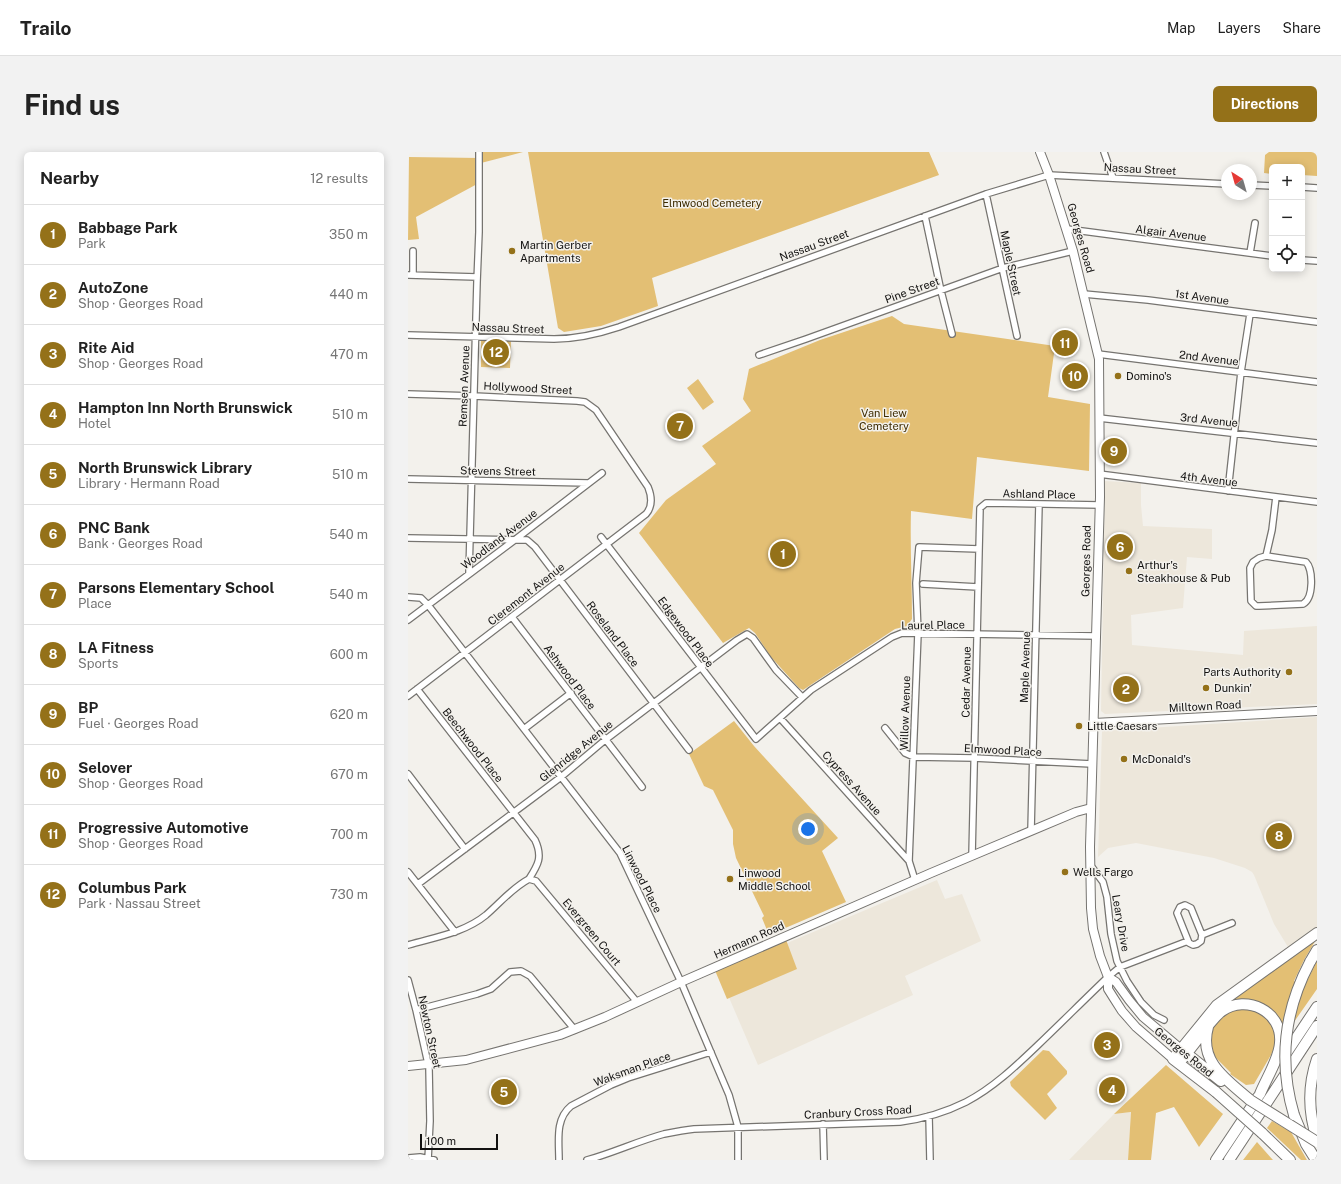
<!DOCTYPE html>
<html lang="en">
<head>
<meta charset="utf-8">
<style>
	:root { --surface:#fff; --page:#f2f2f2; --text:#222; --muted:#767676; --line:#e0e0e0; --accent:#947119 }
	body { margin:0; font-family:"Public Sans",sans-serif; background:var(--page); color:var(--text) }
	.controls { position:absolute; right:12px; top:12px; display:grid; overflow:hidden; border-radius:6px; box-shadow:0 2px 10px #0003 }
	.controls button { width:36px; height:36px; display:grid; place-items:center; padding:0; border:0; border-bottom:1px solid var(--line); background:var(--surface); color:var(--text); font:20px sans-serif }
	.compass { position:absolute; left:813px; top:12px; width:36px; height:36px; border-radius:50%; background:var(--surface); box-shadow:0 2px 10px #0003; rotate:323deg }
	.scale { position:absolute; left:12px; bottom:10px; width:78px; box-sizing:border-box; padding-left:4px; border:2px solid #131211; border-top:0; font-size:11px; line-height:14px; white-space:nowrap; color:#131211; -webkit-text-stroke:3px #f3f1ec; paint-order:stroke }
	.you { position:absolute; left:400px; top:677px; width:14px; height:14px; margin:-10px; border:3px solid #fff; border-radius:50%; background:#1a73e8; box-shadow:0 0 0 6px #1a73e833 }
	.badge { display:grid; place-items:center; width:26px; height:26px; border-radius:50%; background:var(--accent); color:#fff; font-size:13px; font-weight:700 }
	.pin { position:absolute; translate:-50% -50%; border:2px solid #fff; box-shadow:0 1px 4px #0006 }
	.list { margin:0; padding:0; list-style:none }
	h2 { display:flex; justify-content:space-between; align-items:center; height:52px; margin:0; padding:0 16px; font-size:17px }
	h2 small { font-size:13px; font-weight:400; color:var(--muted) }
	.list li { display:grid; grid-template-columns:26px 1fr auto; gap:12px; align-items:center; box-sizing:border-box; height:60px; padding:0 16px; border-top:1px solid var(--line) }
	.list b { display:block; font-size:15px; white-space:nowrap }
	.list p { margin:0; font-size:13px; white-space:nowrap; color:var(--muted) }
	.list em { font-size:13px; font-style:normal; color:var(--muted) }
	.icon { flex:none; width:22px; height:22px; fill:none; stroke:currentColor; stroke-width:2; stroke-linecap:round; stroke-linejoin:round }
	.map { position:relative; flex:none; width:909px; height:1008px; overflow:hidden; border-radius:6px }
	header { display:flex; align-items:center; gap:24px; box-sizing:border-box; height:56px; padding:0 20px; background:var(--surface); border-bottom:1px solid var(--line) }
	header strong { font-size:19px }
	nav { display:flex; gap:22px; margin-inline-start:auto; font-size:14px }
	.intro { display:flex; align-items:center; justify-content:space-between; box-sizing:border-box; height:96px; padding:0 24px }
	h1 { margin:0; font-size:28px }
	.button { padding:10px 18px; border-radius:6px; background:var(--accent); color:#fff; font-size:14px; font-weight:700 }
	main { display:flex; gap:24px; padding:0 24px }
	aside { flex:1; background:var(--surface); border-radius:6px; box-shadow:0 2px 10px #0003 }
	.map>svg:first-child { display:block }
	.built { fill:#ede7db }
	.green { fill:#e3bf74 }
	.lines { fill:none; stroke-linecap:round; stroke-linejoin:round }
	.street-casing { stroke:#767470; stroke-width:8 }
	.secondary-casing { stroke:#767470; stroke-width:10 }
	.highway-casing { stroke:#767470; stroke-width:12 }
	.street { stroke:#fff; stroke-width:5.5 }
	.secondary { stroke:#fff; stroke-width:8 }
	.highway { stroke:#fff; stroke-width:10 }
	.highway-bridge-casing { stroke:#767470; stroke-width:12; stroke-linecap:butt }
	.highway-bridge { stroke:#fff; stroke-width:10 }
	.poi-dot { fill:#947119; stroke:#f3f1ec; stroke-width:1.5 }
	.labels { text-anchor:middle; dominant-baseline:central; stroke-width:3; stroke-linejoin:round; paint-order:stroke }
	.street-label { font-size:11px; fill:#131211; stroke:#f3f1ec }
	.park-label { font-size:11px; fill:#3e2c02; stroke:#f3f1ec }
	.poi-label { font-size:11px; fill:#131211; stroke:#f3f1ec; text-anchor:start }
</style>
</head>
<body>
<header>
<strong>Trailo</strong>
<nav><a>Map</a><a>Layers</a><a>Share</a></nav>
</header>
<div class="intro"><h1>Find us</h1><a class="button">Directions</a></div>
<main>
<aside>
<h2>Nearby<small>12 results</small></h2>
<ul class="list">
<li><span class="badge">1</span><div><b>Babbage Park</b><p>Park</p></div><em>350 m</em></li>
<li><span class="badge">2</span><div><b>AutoZone</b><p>Shop · Georges Road</p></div><em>440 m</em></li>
<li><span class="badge">3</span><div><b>Rite Aid</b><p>Shop · Georges Road</p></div><em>470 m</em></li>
<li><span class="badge">4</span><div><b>Hampton Inn North Brunswick</b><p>Hotel</p></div><em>510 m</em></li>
<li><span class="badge">5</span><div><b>North Brunswick Library</b><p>Library · Hermann Road</p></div><em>510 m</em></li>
<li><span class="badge">6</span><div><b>PNC Bank</b><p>Bank · Georges Road</p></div><em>540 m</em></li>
<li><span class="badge">7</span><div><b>Parsons Elementary School</b><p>Place</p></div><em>540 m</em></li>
<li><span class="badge">8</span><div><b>LA Fitness</b><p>Sports</p></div><em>600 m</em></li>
<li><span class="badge">9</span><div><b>BP</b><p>Fuel · Georges Road</p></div><em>620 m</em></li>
<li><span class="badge">10</span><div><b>Selover</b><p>Shop · Georges Road</p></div><em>670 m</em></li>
<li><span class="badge">11</span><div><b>Progressive Automotive</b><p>Shop · Georges Road</p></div><em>700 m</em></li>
<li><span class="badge">12</span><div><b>Columbus Park</b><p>Park · Nassau Street</p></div><em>730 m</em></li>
</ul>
</aside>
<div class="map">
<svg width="909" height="1008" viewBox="0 0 909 1008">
	<rect width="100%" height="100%" fill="#f3f1ec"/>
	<path class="built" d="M697 329 733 331V353L735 374 804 377V407L779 405 775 456 723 463 724 493 835 503 836 479 909 474V552L697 562 693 559Z
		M909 565V775L880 795 866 772 846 723 844 720 837 716 806 706 728 691 700 696 690 705 694 579Z
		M529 728 537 747 554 742 573 789 497 824 505 843 350 913 310 820Z
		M723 960 720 1008H661L706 962Z"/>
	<path class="green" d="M73 0H115L73 11 71 31 8 65 11 87 0 88 1 5 72 6Z
		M120 0H521L531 23 244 126 250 154 193 174 156 180 150 176Z
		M861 0H909V24L894 23V15H864V22L856 21 857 3Z
		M484 164 496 172 647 194 640 245 682 252 681 319 569 305 564 367 503 359C502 395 504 431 504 467L499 474 487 477 395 538 391 536 363 505 347 481 341 476 315 491 231 381 258 348 308 312 294 294 343 259 335 247 341 217 412 188Z
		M73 189H103L102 216 73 215Z
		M290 227 306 250 295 258 279 236Z
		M326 569 346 594 430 686 414 699 438 750 361 783 354 766 356 764 328 706 325 692V678L305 638 296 634 281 602Z
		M377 785 389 817 319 847 306 816Z
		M909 786 896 808 886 829 896 835 909 809V837L886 870 873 871 858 853 837 847 817 850Z
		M824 857H846L861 867 868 884 867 893 863 903 846 932 838 933 822 922 823 921 803 901 801 890 804 875 808 869Z
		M635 898 641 899 659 919V922L639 942 649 956 637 968 603 934 602 930Z
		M758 913 815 962 791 995 766 955 748 961 743 1008H720L723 960 706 962Z
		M864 969 883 980 899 1008H893L859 976Z
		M849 990 865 1008H835Z"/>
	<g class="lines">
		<g class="street-casing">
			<path id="street" d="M696 0 705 26
				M843 33 864 34
				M894 35 909 36
				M578 42 609 184
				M517 64 533 139 544 182
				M659 77 864 104
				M842 101 847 71
				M894 108 909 109
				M0 123 69 125
				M5 123V99
				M676 142 740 148 909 170
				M0 183 146 187C169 187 190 182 211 175L578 42 641 23 819 32
				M690 202 909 230
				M351 203 398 187 595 116 665 99
				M0 242 66 244 169 249 177 250 188 258 240 335C244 345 245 354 238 362L0 544
				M691 266 909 291
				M691 322 909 350
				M0 327 180 331
				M820 339 833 220 842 162
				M193 385 348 587 403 538 484 485 494 481 689 484
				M0 386 119 388 127 395 152 428 281 598
				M858 404 898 410C905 417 906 446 895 452L851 454H848L843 449 842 416 845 410 851 406 858 404 864 378 868 345
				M61 421 69 130 71 80V0
				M515 432 570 435
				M0 445 13 446 20 453 212 701 273 830 321 943 330 975V1008
				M104 465 234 635
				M0 468 108 387 194 321
				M9 537 127 688C135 705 130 713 121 727
				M372 566 501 709
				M477 576 497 601 506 605 566 606 684 612
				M116 577 163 541
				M0 622 57 697
				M623 679 631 352
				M564 704 572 356 578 351 692 353
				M683 714 695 730 699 745 703 782 709 809 719 829 733 850 746 863 756 868
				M0 720 47 780
				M507 728 501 709 510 481 508 431 511 395 571 397
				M10 732 153 625 197 588 329 488 339 482 345 486 368 518 394 545
				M777 753 783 756 794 783 793 789 789 792 785 793 781 791 769 761 772 755Z
				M794 783 824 771
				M0 793C27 785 56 781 78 763 92 751 104 736 121 727L128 729 229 850
				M0 828 8 858 21 916 22 969 20 1008
				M8 858 69 842 83 837 102 820 113 819 122 824 167 878
				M521 964 522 1008
				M415 972 416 1008
				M0 1006 12 1005 26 1008
				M151 1008C151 989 147 967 163 954L203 933 220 926 303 900
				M179 1008C205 1001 230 989 256 982 266 980 276 978 286 977L492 970C515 967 538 960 558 950 585 936 608 914 630 893 653 871 676 848 700 825L712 815 780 789"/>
		</g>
		<g class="secondary-casing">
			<path id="secondary" d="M632 0 641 23 665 99 691 207 692 345 682 695 683 756 685 777 692 804 700 825V837L705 845 714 859 728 875 765 907
				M686 571 909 559
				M700 825 708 830 721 848 735 865 773 897
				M0 914 58 908 152 883 197 865 273 830 523 721 668 660 683 656"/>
		</g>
		<g class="highway-casing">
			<path id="highway" d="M902 810 909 798
				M800 875C790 910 819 928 842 948
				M774 898 813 929
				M875 906 909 855
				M909 907C900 933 900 960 909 987
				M771 911C780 900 789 889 797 877 803 871 807 864 814 859 838 842 875 859 872 891 871 907 858 927 852 942
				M808 940 765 907 809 853 909 781
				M886 963 898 992 908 1008
				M854 981 882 1008
				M808 1008 850 945
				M821 1008 909 874"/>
		</g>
		<use href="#street" class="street"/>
		<use href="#secondary" class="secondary"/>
		<use href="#highway" class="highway"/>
		<g class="highway-bridge-casing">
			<path id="highway-bridge" d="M808 940 854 981
				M842 948 909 990
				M886 963C870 909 876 859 902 810"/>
		</g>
		<use href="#highway-bridge" class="highway-bridge"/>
	</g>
	<g class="poi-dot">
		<circle cx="104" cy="99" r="4"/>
		<circle cx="710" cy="224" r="4"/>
		<circle cx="721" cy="419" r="4"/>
		<circle cx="881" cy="520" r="4"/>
		<circle cx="798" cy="536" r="4"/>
		<circle cx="671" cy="574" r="4"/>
		<circle cx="716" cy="607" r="4"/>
		<circle cx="657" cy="720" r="4"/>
		<circle cx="322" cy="727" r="4"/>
	</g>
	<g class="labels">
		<g class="street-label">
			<text transform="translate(732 17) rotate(3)">Nassau Street</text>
			<text transform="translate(763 81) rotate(7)">Algair Avenue</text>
			<text transform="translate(673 86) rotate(74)">Georges Road</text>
			<text transform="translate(406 93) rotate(-20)">Nassau Street</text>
			<text transform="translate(603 111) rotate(78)">Maple Street</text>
			<text transform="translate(504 138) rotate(-20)">Pine Street</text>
			<text transform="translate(794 145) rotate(8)">1st Avenue</text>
			<text transform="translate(100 176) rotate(2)">Nassau Street</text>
			<text transform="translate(801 206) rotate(7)">2nd Avenue</text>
			<text transform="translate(56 234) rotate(-88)">Remsen Avenue</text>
			<text transform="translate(120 236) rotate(3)">Hollywood Street</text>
			<text transform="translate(801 268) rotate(6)">3rd Avenue</text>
			<text transform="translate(90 319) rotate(1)">Stevens Street</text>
			<text transform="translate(801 327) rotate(7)">4th Avenue</text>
			<text transform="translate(631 342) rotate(1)">Ashland Place</text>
			<text transform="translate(91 387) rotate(-37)">Woodland Avenue</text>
			<text transform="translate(678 409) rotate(-89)">Georges Road</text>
			<text transform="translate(118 442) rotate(-38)">Cleremont Avenue</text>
			<text transform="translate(525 473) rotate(-1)">Laurel Place</text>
			<text transform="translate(278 480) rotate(53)">Edgewood Place</text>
			<text transform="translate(205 482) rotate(53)">Roseland Place</text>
			<text transform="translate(617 515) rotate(-88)">Maple Avenue</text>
			<text transform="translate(162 525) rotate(53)">Ashwood Place</text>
			<text transform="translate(558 530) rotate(-89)">Cedar Avenue</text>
			<text transform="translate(797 554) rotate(-3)">Milltown Road</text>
			<text transform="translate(497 561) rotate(-88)">Willow Avenue</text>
			<text transform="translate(65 593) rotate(52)">Beechwood Place</text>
			<text transform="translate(595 598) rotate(3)">Elmwood Place</text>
			<text transform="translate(168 599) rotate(-39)">Glenridge Avenue</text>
			<text transform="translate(444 631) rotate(48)">Cypress Avenue</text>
			<text transform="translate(234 727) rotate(63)">Linwood Place</text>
			<text transform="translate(713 771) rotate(80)">Leary Drive</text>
			<text transform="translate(184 780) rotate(50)">Evergreen Court</text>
			<text transform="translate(341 788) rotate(-24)">Hermann Road</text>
			<text transform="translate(22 880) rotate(78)">Newton Street</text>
			<text transform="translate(776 900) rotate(39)">Georges Road</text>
			<text transform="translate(224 917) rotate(-20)">Waksman Place</text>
			<text transform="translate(450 960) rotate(-3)">Cranbury Cross Road</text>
		</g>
		<g class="park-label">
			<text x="304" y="51">Elmwood Cemetery</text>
			<text x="476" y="261">Van Liew<tspan x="476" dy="13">Cemetery</tspan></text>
		</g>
		<g class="poi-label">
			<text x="112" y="93">Martin Gerber<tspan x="112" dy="13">Apartments</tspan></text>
			<text x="718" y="224">Domino's</text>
			<text x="729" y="413">Arthur's<tspan x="729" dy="13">Steakhouse &amp; Pub</tspan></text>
			<text x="873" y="520" text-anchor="end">Parts Authority</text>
			<text x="806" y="536">Dunkin'</text>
			<text x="679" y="574">Little Caesars</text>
			<text x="724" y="607">McDonald's</text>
			<text x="665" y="720">Wells Fargo</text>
			<text x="330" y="721">Linwood<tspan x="330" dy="13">Middle School</tspan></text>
		</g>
	</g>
</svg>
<div class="controls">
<button>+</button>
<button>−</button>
<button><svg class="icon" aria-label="locate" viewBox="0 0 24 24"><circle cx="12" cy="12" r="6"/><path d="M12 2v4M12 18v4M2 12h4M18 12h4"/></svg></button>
</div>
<svg class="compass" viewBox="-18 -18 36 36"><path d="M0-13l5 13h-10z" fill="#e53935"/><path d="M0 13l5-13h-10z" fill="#767676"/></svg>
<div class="scale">100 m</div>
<div class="you"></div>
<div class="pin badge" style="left:375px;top:402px">1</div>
<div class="pin badge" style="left:718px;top:537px">2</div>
<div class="pin badge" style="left:699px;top:893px">3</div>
<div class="pin badge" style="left:704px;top:938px">4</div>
<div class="pin badge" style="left:96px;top:940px">5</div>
<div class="pin badge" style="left:712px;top:395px">6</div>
<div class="pin badge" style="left:272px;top:274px">7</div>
<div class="pin badge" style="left:871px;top:684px">8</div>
<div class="pin badge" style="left:706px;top:299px">9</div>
<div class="pin badge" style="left:667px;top:224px">10</div>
<div class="pin badge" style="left:657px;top:191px">11</div>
<div class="pin badge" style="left:88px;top:200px">12</div>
</div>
</main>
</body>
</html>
